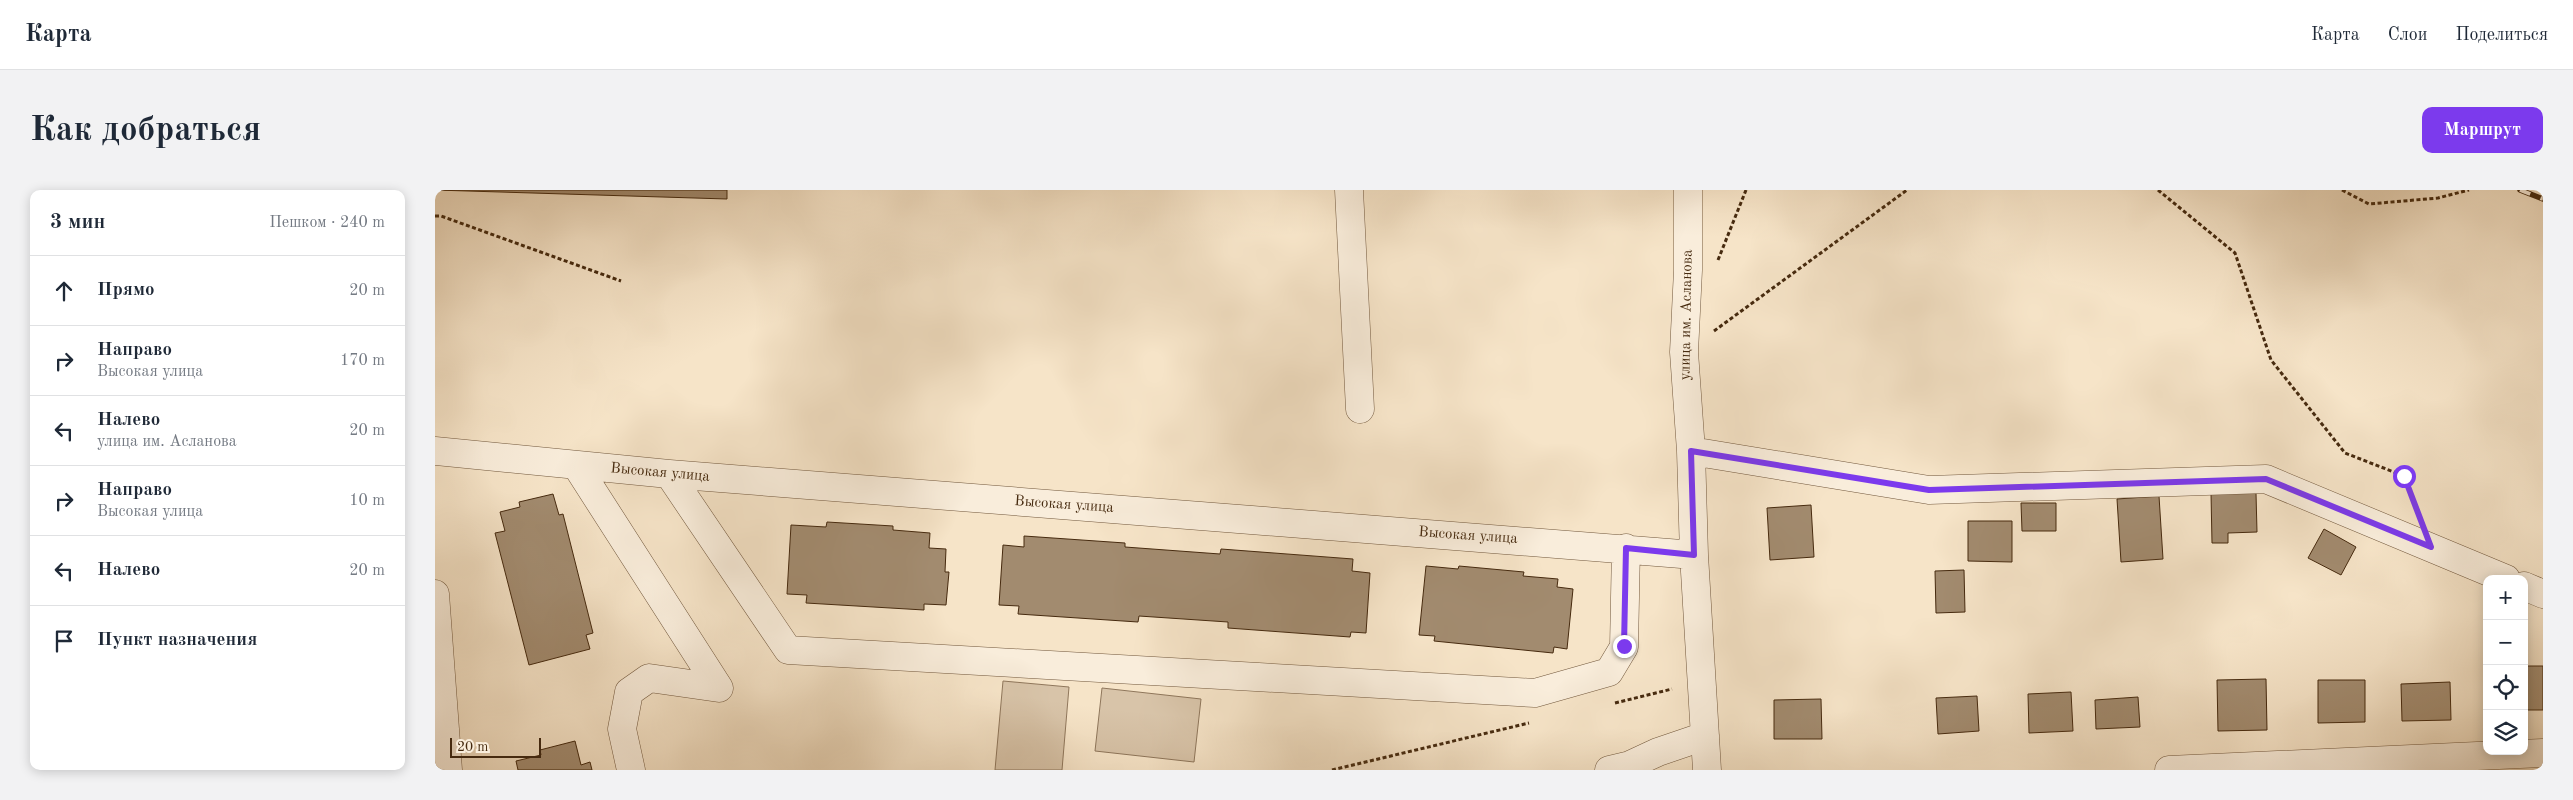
<!DOCTYPE html>
<html lang="ru">
<head>
<meta charset="utf-8">
<style>
	:root { --surface:#fff; --page:#f2f2f3; --text:#1f2937; --muted:#747a83; --line:#e0e1e3; --accent:#7c3aed }
	body { margin:0; font-family:"Old Standard TT",serif; background:var(--page); color:var(--text) }
	.controls { position:absolute; right:15px; bottom:15px; display:grid; overflow:hidden; border-radius:10px; box-shadow:0 2px 12px #0003 }
	.controls button { width:45px; height:45px; display:grid; place-items:center; padding:0; border:0; border-bottom:1px solid var(--line); background:var(--surface); color:var(--text); font:25px sans-serif }
	.scale { position:absolute; left:15px; bottom:12px; width:91px; box-sizing:border-box; padding-left:5px; border:2px solid #462a0f; border-top:0; font-size:14px; line-height:18px; white-space:nowrap; color:#462a0f; -webkit-text-stroke:4px #f9eddb; paint-order:stroke }
	.stop { position:absolute; width:15px; height:15px; margin:-11px; border:4px solid #7c3aed; border-radius:50%; background:#fff }
	.stop.end { background:#7c3aed; border-color:#fff; box-shadow:0 1px 5px #0008 }
	.list { margin:0; padding:0; list-style:none }
	h2 { display:flex; justify-content:space-between; align-items:center; height:65px; margin:0; padding:0 20px; font-size:21px }
	h2 small { font-size:16px; font-weight:400; color:var(--muted) }
	.list li { display:grid; grid-template-columns:32px 1fr auto; gap:15px; align-items:center; box-sizing:border-box; height:70px; padding:0 20px; border-top:1px solid var(--line) }
	.list b { display:block; font-size:19px; white-space:nowrap }
	.list p { margin:0; font-size:16px; white-space:nowrap; color:var(--muted) }
	.list em { font-size:16px; font-style:normal; color:var(--muted) }
	.icon { flex:none; width:28px; height:28px; fill:none; stroke:currentColor; stroke-width:2; stroke-linecap:round; stroke-linejoin:round }
	.map { position:relative; flex:none; width:2108px; height:580px; overflow:hidden; border-radius:10px }
	header { display:flex; align-items:center; gap:30px; box-sizing:border-box; height:70px; padding:0 25px; background:var(--surface); border-bottom:1px solid var(--line) }
	header strong { font-size:24px }
	nav { display:flex; gap:28px; margin-inline-start:auto; font-size:18px }
	.intro { display:flex; align-items:center; justify-content:space-between; box-sizing:border-box; height:120px; padding:0 30px }
	h1 { margin:0; font-size:35px }
	.button { padding:12px 22px; border-radius:10px; background:var(--accent); color:#fff; font-size:18px; font-weight:700 }
	main { display:flex; gap:30px; padding:0 30px }
	aside { flex:1; background:var(--surface); border-radius:10px; box-shadow:0 2px 12px #0003 }
	.map>svg:first-child { display:block }
	.green { fill:#d8c4a9; stroke:#8f775c }
	.building { fill:#a28b6f; stroke:#462a0f }
	.lines { fill:none; stroke-linecap:round; stroke-linejoin:round }
	.minor-casing { stroke:#72583d; stroke-width:29 }
	.path { stroke:#462a0f; stroke-width:3; stroke-dasharray:4 2.5; stroke-linecap:butt }
	.minor { stroke:#f9eddb; stroke-width:28 }
	.rail-casing { stroke:#462a0f; stroke-width:5.5 }
	.rail { stroke:#f9eddb; stroke-width:4; stroke-dasharray:11; stroke-linecap:butt }
	.route { stroke:#7c3aed; stroke-width:6 }
	.labels { text-anchor:middle; dominant-baseline:central; stroke-width:5; stroke-linejoin:round; paint-order:stroke }
	.street-label { font-size:15px; fill:#462a0f; stroke:#f9eddb }
</style>
</head>
<body>
<header>
<strong>Карта</strong>
<nav><a>Карта</a><a>Слои</a><a>Поделиться</a></nav>
</header>
<div class="intro"><h1>Как добраться</h1><a class="button">Маршрут</a></div>
<main>
<aside>
<h2>3 мин<small>Пешком · 240 m</small></h2>
<ul class="list">
<li><svg class="icon" aria-label="ahead" viewBox="0 0 24 24"><path d="M12 20V5M6 11l6-6 6 6"/></svg><div><b>Прямо</b></div><em>20 m</em></li>
<li><svg class="icon" aria-label="right" viewBox="0 0 24 24"><path d="M7 20v-9h11M14 6l5 5-5 5"/></svg><div><b>Направо</b><p>Высокая улица</p></div><em>170 m</em></li>
<li><svg class="icon" aria-label="left" viewBox="0 0 24 24"><path d="M17 20v-9H6M10 6l-5 5 5 5"/></svg><div><b>Налево</b><p>улица им. Асланова</p></div><em>20 m</em></li>
<li><svg class="icon" aria-label="right" viewBox="0 0 24 24"><path d="M7 20v-9h11M14 6l5 5-5 5"/></svg><div><b>Направо</b><p>Высокая улица</p></div><em>10 m</em></li>
<li><svg class="icon" aria-label="left" viewBox="0 0 24 24"><path d="M17 20v-9H6M10 6l-5 5 5 5"/></svg><div><b>Налево</b></div><em>20 m</em></li>
<li><svg class="icon" aria-label="arrive" viewBox="0 0 24 24"><path d="M6 21V4h12l-3 4 3 4H6"/></svg><div><b>Пункт назначения</b></div></li>
</ul>
</aside>
<div class="map">
<svg width="2108" height="580" viewBox="0 0 2108 580">
	<rect width="100%" height="100%" fill="#f6e4c8"/>
	<filter id="stains"><feTurbulence type="fractalNoise" baseFrequency=".004" numOctaves="4"/><feColorMatrix values="0 0 0 0 .2 0 0 0 0 .09 0 0 0 0 .02 0 0 0 .5 -.17"/></filter>
	<radialGradient id="worn" r=".72"><stop offset=".6" stop-color="#630" stop-opacity="0"/><stop offset="1" stop-color="#630" stop-opacity=".3"/></radialGradient>
	<path class="green" d="M568 491 634 497 627 580H560Z
		M667 498 766 509 759 572 660 561Z"/>
	<path class="building" d="M0 0H292V9Z
		M1776 303H1821L1822 342 1793 343V353H1777Z
		M118 304 124 325 128 324 158 443 151 445 155 459 94 475 60 343 70 341 65 322 85 317 84 312Z
		M1724 306 1728 369 1686 372 1682 309Z
		M1586 313H1621V341H1587Z
		M1376 315 1379 367 1335 370 1332 318Z
		M1533 331H1577V372L1533 371Z
		M392 332 458 336V340L495 343 494 358 511 359 510 382H514L511 415 489 414V420L371 413 372 405 352 404 356 335 391 337Z
		M1889 339 1921 357 1906 385 1873 368Z
		M589 346 690 353V357L785 364 786 359 918 369 917 381 935 383 931 443 916 442 915 447 793 438V432L704 426 703 432 583 424 584 416 564 415 568 355 589 357Z
		M991 376 1023 379 1024 376 1089 382 1088 386 1123 389 1122 397 1138 399 1132 459 1119 457 1118 463 999 451 1000 446 984 445Z
		M1529 380 1530 422 1501 423 1500 381Z
		M2090 476H2108V520H2091Z
		M1831 489 1832 540 1783 541 1782 490Z
		M1883 490H1930V532L1883 533Z
		M2015 492 2016 530 1967 531 1966 494Z
		M1636 502 1638 541 1594 543 1593 504Z
		M1542 506 1544 541 1503 544 1501 508Z
		M1703 507 1705 537 1661 539 1660 510Z
		M1386 509 1387 549H1339V510Z
		M140 551 146 575 155 572 157 580H83L81 571 106 565 105 560Z"/>
	<g class="lines">
		<g class="minor-casing">
			<path id="minor" d="M914 0 925 219
				M1253 0V80L1249 162 1256 261 1259 365 1272 580
				M0 261 234 284 1259 365
				M1256 261 1494 300 1831 289 2071 389
				M141 275 284 498 214 488 194 502 187 539 196 580
				M234 284 353 460 1100 503 1174 482 1189 457 1191 358
				M2089 396 2108 404
				M0 404 13 580
				M1174 580 1195 575 1223 562 1270 546
				M1734 580 2108 563"/>
		</g>
		<path class="path" d="M1723 0 1800 63 1836 170 1910 263 1969 286 1982 321
			M1907 0 1934 14 2003 8 2034 0
			M0 26H6L186 91
			M1283 70 1311 0
			M1279 141 1472 0
			M1180 513 1237 499
			M897 580 1094 533"/>
		<use href="#minor" class="minor"/>
		<g class="rail-casing">
			<path id="rail" d="M2085 0 2108 9"/>
		</g>
		<use href="#rail" class="rail"/>
	</g>
	<g class="lines">
		<path class="route" d="M1189 456 1191 358 1259 365 1256 261 1494 300 1831 289 1996 357 1969 286"/>
	</g>
	<g class="labels">
		<g class="street-label">
			<text transform="translate(1252 125) rotate(-89)">улица им. Асланова</text>
			<text transform="translate(225 283) rotate(5)">Высокая улица</text>
			<text transform="translate(629 315) rotate(4)">Высокая улица</text>
			<text transform="translate(1033 346) rotate(4)">Высокая улица</text>
		</g>
	</g>
	<rect width="100%" height="100%" filter="url(#stains)"/>
	<rect width="100%" height="100%" fill="url(#worn)"/>
</svg>
<div class="controls">
<button>+</button>
<button>−</button>
<button><svg class="icon" aria-label="locate" viewBox="0 0 24 24"><circle cx="12" cy="12" r="6"/><path d="M12 2v4M12 18v4M2 12h4M18 12h4"/></svg></button>
<button><svg class="icon" aria-label="layers" viewBox="0 0 24 24"><path d="M12 4l9 5-9 5-9-5zM3 14l9 5 9-5"/></svg></button>
</div>
<div class="scale">20 m</div>
<div class="stop" style="left:1969px;top:286px"></div>
<div class="stop end" style="left:1189px;top:456px"></div>
</div>
</main>
</body>
</html>
